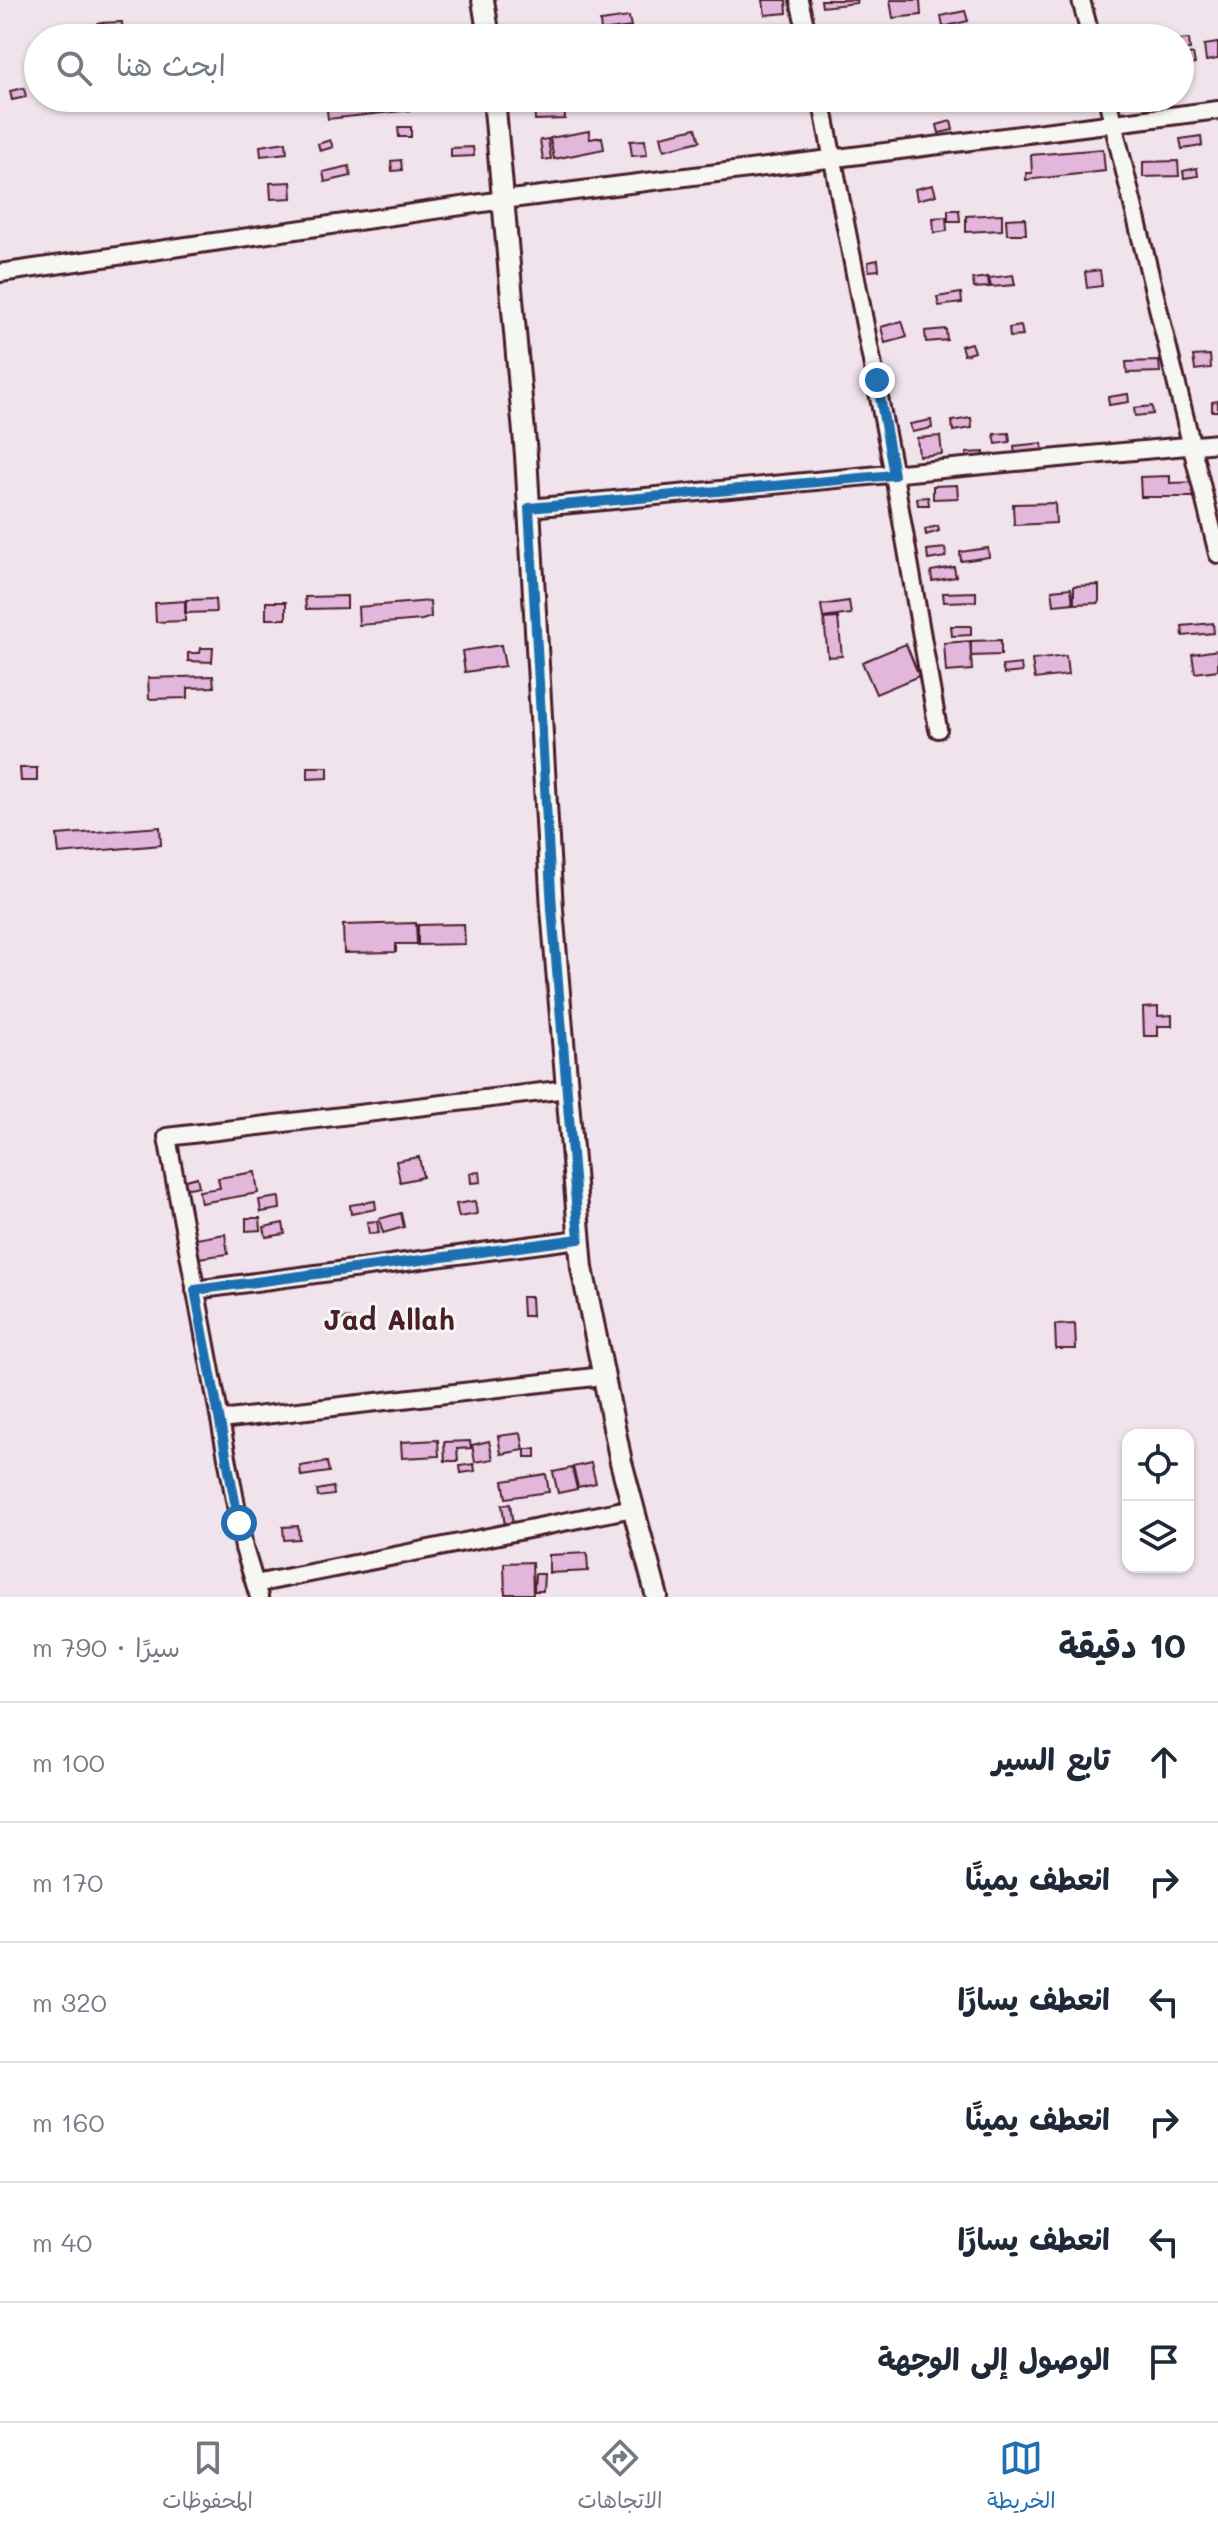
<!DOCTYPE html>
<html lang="ar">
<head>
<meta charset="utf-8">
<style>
	:root { --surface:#fff; --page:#f2f2f3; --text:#1f2937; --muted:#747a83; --line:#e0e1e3; --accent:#1f6fb2 }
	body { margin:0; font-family:Mali,"Playpen Sans Arabic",sans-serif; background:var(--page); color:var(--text); direction:rtl }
	.controls { position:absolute; right:24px; bottom:24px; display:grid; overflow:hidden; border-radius:16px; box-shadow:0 2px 6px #0004 }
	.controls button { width:72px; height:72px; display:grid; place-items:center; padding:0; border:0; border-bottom:2px solid var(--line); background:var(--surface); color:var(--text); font:40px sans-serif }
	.stop { position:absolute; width:24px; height:24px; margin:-18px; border:6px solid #1f6fb2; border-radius:50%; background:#fff }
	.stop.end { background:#1f6fb2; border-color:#fff; box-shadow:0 2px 8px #0008 }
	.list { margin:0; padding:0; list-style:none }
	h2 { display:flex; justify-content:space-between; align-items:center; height:104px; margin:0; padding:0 32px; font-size:34px }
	h2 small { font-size:26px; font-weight:400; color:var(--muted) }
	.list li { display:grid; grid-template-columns:52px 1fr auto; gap:24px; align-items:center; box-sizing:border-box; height:120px; padding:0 32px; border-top:2px solid var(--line) }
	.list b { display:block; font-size:30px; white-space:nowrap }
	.list em { font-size:26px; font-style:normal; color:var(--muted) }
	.icon { flex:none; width:44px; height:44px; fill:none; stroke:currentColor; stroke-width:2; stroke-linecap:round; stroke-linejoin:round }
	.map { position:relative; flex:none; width:1218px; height:1597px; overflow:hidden; direction:ltr }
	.search { position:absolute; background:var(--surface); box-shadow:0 2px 6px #0004; left:24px; right:24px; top:24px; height:88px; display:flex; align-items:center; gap:20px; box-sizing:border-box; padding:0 28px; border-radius:44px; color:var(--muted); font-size:30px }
	.sheet { height:824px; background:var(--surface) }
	nav { display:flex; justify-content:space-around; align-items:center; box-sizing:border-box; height:112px; border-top:2px solid var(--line); background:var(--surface); font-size:22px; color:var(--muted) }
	nav a { display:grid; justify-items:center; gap:4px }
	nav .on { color:var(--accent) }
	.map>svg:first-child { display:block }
	.building { fill:#e3b7dc; stroke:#4a1f2b; stroke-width:2 }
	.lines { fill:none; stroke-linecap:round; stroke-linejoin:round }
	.minor-casing { stroke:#4a1f2b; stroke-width:22 }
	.tertiary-casing { stroke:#4a1f2b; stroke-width:26 }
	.minor { stroke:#f6f6f2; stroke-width:16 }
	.tertiary { stroke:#f6f6f2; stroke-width:20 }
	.route { stroke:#1f6fb2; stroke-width:10 }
	.labels { text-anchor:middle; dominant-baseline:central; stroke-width:6; stroke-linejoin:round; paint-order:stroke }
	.quarter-label { font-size:28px; font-weight:bold; fill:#4a1f2b; stroke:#f6f6f2 }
</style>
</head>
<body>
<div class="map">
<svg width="1218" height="1597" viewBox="0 0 1218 1597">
	<rect width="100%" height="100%" fill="#f0e3eb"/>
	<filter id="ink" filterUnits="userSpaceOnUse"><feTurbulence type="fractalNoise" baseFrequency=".0125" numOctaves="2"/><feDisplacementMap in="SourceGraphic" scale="16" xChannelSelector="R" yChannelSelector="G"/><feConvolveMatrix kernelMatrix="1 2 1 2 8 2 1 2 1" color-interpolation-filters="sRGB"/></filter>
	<g filter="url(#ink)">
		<path class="building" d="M763 0H786L787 13 765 15Z
			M821 0H856L857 3 822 7Z
			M890 0H920L921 15 893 18Z
			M965 11 968 21 943 27 941 16Z
			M629 17 631 27 601 31 600 21Z
			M122 22 123 38H99L98 23Z
			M440 26V35L419 36V27Z
			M310 29 312 38H299L298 32Z
			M362 31 363 38H345V34Z
			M1189 39 1190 49 1180 50V40Z
			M1218 43V59L1206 61 1204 45Z
			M1193 54 1195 64 1180 67V57Z
			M24 88 26 97 12 100 10 91Z
			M254 98H275L276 102 256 105Z
			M358 98H408L410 110 328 119 326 102Z
			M410 98H429L430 105 410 106Z
			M534 98H564L565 119 535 120Z
			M577 98H598L599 104 578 107Z
			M951 121 953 130 939 133 937 125Z
			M398 127H411V137H399Z
			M696 128 700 141 664 150 661 136Z
			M589 131 590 139 602 137 604 149 554 159 550 138Z
			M1201 136 1202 146 1182 149 1180 139Z
			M548 139 551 159 543 160 540 140Z
			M330 140 333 147 320 151 318 144Z
			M645 140 647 155 632 156 630 141Z
			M286 142 287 153 261 156 260 146Z
			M473 147 474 156 451 157V148Z
			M1103 149 1105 171 1026 180V173H1032L1031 155Z
			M401 160 402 170 392 171 391 161Z
			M1178 161 1179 176 1143 177V162Z
			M349 166 351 176 325 182 323 172Z
			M1197 168 1198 176 1184 178 1183 171Z
			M291 182 292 198 271 199 270 183Z
			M933 185 936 195 917 200 915 189Z
			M948 210H959L960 221H948Z
			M1002 214V230L966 232V216Z
			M946 217 947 231 934 233 933 218Z
			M1025 218 1026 234H1007L1006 219Z
			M878 260 879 270 869 271 868 262Z
			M1100 270 1102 286 1087 288 1085 272Z
			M1013 275 1015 285 991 287 989 278Z
			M988 277 989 287 974 288 973 279Z
			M961 293 962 303 939 306 937 297Z
			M902 321 907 337 885 343 881 327Z
			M1021 326 1023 336 1010 337 1009 328Z
			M946 329 947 340 926 342 925 331Z
			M971 343 974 352 964 355 961 346Z
			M1210 355 1211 368 1195 370 1193 356Z
			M1159 361 1160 372 1127 373 1126 362Z
			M1128 394 1129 402 1109 405 1108 397Z
			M1218 401V411H1212V402Z
			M1152 406 1153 414 1135 416 1134 408Z
			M971 418 972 428 953 431 952 421Z
			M931 420 932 428 912 432 910 424Z
			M1009 433 1010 442 996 444 994 434Z
			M940 436 942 454 919 456 917 438Z
			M1042 443 1043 454 1015 456 1014 446Z
			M984 452V459H966V453Z
			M1170 476V483L1200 482V497H1141L1140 477Z
			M957 485 958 498 933 499V486Z
			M928 497 929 505H918L917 498Z
			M1055 503 1056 523 1014 525 1013 504Z
			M938 526 939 531 926 535 925 529Z
			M945 548 946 557 928 560 927 550Z
			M988 548 989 557 961 561 960 552Z
			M954 567 956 577 932 581 931 571Z
			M1099 585V603L1074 604V586Z
			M1071 588 1073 603 1054 605 1052 590Z
			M976 592V601L944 602 943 593Z
			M347 596V608L306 609 305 597Z
			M215 599 216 612 186 613V600Z
			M185 601V621L156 622 155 603Z
			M430 601 431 617 422 620 359 625 358 607Z
			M849 601 851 614 823 618 821 605Z
			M266 602H286V619H266Z
			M838 618 842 656 828 657 824 619Z
			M1213 623 1214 633 1183 636 1182 626Z
			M951 626H971V635L952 636Z
			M1001 640V655L971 656V641Z
			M970 641 972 670 946 672 944 643Z
			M906 644 919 676 876 694 862 662Z
			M501 645 505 666 465 672 462 651Z
			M201 648H213L212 662 188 661V653H200Z
			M1218 650V670L1195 673 1192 654Z
			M1066 656 1068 675 1035 679 1032 660Z
			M1021 664 1022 672 1004 674 1002 666Z
			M213 676 214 687 188 688V698L149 699 148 678Z
			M308 767H328V778L308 779Z
			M20 768H37V781H21Z
			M160 827 161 845 59 854 57 835Z
			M416 923 417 944H396V952L344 953 343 925Z
			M464 924 465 944 418 945V925Z
			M1158 1007V1016L1172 1015V1026H1158V1036H1144L1143 1008Z
			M419 1157 423 1177 400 1182 396 1161Z
			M255 1172 258 1193 201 1203 199 1191 220 1188 218 1178Z
			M480 1172 481 1182 471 1183 470 1173Z
			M197 1177 199 1186 184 1189 182 1181Z
			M279 1197 280 1209 261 1212 259 1200Z
			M375 1201 376 1209 351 1214 350 1205Z
			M475 1201 477 1214 459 1217 456 1204Z
			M401 1213 404 1227 383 1233 379 1219Z
			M246 1218H260L261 1230 246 1231Z
			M377 1221 379 1233 369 1234 367 1222Z
			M283 1223 285 1234 266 1237 264 1227Z
			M225 1234 228 1254 198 1258 196 1239Z
			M522 1297H531L532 1316H523Z
			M350 1318 352 1328 336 1330 335 1320Z
			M1075 1324 1076 1349H1056L1055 1325Z
			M521 1433 524 1450 501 1454 498 1436Z
			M438 1440 439 1456 402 1458 401 1442Z
			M470 1441 471 1448 457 1449 458 1461H445L444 1442Z
			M489 1441 493 1459 475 1462 472 1445Z
			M525 1449H536V1457H525Z
			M327 1462 329 1472 301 1476 300 1466Z
			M591 1463 596 1483 578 1487 573 1467Z
			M474 1464 475 1471 461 1473 460 1466Z
			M572 1468 577 1489 558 1493 553 1472Z
			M546 1474 549 1492 506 1498 503 1481Z
			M333 1487 334 1495 318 1497 317 1490Z
			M510 1504 513 1525 505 1526 502 1505Z
			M298 1526 299 1539 284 1540 283 1527Z
			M587 1553 588 1571 549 1573V1555Z
			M532 1562 533 1594H505L504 1563Z
			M535 1574H544L543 1591H534Z"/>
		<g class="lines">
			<g class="minor-casing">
				<path id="minor" d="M799 0 808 38
					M1081 0 1091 38
					M821 98 894 475 938 729
					M1107 98 1218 554
					M0 273 503 200 1218 110
					M529 508 1218 443
					M195 1290 579 1239
					M220 1420 603 1376
					M255 1584 633 1508
					M259 1597 244 1548 167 1137 567 1089"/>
			</g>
			<g class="tertiary-casing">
				<path id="tertiary" d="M483 0 489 38
					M494 98 526 455 552 909 582 1268 621 1462 657 1597"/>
			</g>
			<use href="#minor" class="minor"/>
			<use href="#tertiary" class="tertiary"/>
		</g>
	</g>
	<g class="lines" filter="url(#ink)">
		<path class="route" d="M239 1523 195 1290 579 1239 552 909 529 508 894 475 877 380"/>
	</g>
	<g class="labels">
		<g class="quarter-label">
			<text x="389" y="1319">Jad Allah</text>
		</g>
	</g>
</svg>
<div class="controls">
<button><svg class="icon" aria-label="locate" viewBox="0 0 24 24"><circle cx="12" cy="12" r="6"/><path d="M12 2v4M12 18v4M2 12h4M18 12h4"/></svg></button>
<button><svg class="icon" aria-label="layers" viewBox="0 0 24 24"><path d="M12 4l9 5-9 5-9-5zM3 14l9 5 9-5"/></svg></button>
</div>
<div class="stop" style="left:239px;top:1523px"></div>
<div class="stop end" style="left:877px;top:380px"></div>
<div class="search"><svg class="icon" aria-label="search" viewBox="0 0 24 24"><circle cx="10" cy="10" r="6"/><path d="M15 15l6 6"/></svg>ابحث هنا</div>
</div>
<section class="sheet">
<h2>10 دقيقة<small>سيرًا · 790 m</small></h2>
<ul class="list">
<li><svg class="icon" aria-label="ahead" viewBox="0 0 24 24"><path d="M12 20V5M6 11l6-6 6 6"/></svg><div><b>تابع السير</b></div><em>100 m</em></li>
<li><svg class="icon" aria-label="right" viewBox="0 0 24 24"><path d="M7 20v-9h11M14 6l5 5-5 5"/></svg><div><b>انعطف يمينًا</b></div><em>170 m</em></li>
<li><svg class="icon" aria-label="left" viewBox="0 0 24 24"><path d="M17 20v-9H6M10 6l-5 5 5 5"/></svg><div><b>انعطف يسارًا</b></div><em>320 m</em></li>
<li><svg class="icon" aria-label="right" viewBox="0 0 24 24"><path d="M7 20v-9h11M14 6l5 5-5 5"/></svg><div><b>انعطف يمينًا</b></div><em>160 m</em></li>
<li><svg class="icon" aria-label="left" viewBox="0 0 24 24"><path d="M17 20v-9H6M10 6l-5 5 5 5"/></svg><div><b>انعطف يسارًا</b></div><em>40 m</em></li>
<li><svg class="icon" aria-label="arrive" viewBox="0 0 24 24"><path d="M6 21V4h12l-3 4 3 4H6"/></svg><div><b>الوصول إلى الوجهة</b></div></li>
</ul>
</section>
<nav>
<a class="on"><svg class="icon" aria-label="map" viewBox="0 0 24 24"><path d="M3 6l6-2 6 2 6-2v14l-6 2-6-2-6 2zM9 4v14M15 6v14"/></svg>الخريطة</a>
<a><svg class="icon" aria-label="directions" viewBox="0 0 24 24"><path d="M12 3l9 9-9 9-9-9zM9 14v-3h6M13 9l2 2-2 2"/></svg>الاتجاهات</a>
<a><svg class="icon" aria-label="saved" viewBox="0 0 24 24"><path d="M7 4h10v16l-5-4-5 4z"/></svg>المحفوظات</a>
</nav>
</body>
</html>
